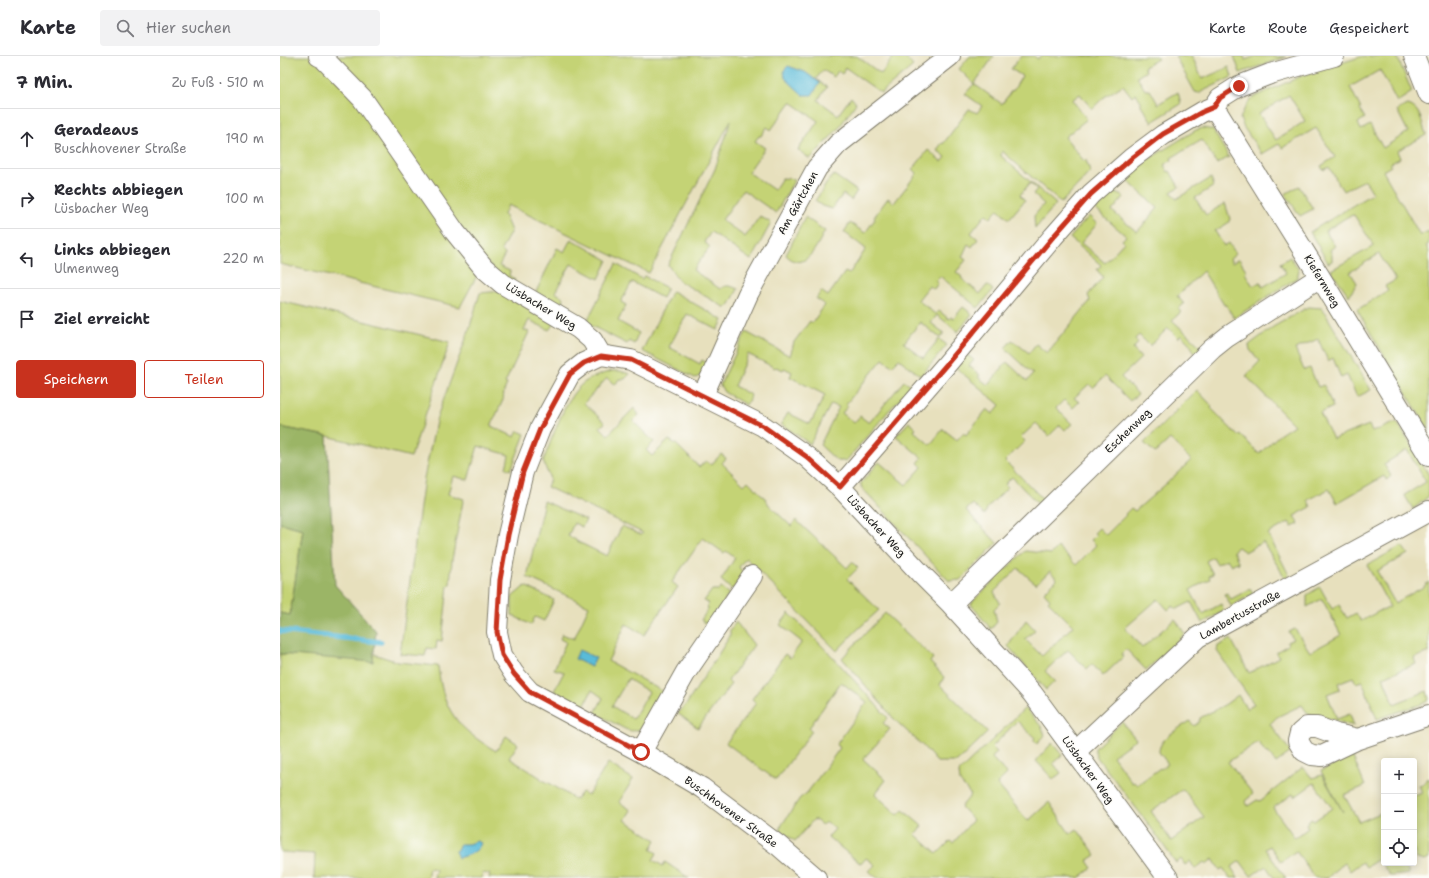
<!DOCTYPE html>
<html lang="de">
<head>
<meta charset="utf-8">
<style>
	:root { --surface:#fff; --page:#f2f2f3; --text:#2b2b33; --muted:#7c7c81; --line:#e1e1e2; --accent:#c8321e }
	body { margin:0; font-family:"Shantell Sans",sans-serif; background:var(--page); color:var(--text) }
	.controls { position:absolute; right:12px; bottom:12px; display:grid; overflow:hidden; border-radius:4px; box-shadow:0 2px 10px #0003 }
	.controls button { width:36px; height:36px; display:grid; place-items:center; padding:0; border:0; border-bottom:1px solid var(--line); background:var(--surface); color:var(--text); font:20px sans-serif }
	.stop { position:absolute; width:12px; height:12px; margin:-9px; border:3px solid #c8321e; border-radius:50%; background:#fff }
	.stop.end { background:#c8321e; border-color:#fff; box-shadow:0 1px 4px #0008 }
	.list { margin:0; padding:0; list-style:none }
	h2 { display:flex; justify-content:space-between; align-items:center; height:52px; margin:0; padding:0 16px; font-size:17px }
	h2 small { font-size:13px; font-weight:400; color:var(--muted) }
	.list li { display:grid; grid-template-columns:26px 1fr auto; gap:12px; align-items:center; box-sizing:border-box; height:60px; padding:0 16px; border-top:1px solid var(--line) }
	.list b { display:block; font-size:15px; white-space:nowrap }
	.list p { margin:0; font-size:13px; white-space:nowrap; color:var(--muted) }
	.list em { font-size:13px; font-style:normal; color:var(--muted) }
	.actions { display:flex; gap:8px; padding:12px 16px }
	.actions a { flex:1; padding:9px 0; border:1px solid var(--accent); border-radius:4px; text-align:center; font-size:14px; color:var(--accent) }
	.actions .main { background:var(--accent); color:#fff }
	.icon { flex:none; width:22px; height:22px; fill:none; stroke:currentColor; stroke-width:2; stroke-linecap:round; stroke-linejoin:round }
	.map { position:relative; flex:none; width:1149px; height:822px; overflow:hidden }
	header { display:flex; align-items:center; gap:24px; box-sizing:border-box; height:56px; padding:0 20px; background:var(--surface); border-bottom:1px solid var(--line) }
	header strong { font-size:19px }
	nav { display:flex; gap:22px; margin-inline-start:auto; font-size:14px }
	.search { width:280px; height:36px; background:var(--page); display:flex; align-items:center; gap:10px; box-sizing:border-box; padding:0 14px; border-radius:4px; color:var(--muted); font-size:15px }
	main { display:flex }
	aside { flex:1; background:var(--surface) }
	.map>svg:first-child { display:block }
	.green { fill:#c4d375; stroke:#707848; fill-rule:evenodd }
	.forest { fill:#9bb566; stroke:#5c6841 }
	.water { fill:#5abbd9; stroke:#3b6c7a }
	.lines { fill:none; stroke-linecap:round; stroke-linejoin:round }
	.stream { stroke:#5abbd9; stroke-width:5.5 }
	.minor-casing { stroke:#827e6c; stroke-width:22 }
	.minor { stroke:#fff; stroke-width:20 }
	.route { stroke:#c8321e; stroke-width:5 }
	.labels { text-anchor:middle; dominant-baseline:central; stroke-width:3; stroke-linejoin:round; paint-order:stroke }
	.street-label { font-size:11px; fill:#1c1c1c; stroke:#fdfcf7 }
</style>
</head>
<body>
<header>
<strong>Karte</strong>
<div class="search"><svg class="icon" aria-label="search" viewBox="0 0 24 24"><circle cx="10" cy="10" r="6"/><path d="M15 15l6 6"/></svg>Hier suchen</div>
<nav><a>Karte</a><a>Route</a><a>Gespeichert</a></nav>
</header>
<main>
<aside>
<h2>7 Min.<small>Zu Fuß · 510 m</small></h2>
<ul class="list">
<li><svg class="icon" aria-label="ahead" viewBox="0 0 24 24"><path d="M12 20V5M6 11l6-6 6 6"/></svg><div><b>Geradeaus</b><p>Buschhovener Straße</p></div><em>190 m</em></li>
<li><svg class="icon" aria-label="right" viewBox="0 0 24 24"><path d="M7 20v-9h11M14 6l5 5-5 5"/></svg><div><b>Rechts abbiegen</b><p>Lüsbacher Weg</p></div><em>100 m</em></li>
<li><svg class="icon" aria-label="left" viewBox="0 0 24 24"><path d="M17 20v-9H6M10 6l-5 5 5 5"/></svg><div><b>Links abbiegen</b><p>Ulmenweg</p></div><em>220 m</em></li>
<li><svg class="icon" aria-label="arrive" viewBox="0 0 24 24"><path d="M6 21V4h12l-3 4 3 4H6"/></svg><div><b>Ziel erreicht</b></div></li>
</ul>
<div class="actions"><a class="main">Speichern</a><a>Teilen</a></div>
</aside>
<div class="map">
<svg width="1149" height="822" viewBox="0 0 1149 822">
	<rect width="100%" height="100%" fill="#fdfcf7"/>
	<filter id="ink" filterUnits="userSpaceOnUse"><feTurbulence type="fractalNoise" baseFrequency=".025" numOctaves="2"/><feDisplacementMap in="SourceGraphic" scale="8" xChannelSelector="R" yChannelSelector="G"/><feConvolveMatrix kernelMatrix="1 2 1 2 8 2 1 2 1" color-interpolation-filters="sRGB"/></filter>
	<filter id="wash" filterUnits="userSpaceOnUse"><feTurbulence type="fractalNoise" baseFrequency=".012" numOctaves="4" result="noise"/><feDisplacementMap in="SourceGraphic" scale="16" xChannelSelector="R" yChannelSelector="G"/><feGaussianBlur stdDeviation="0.9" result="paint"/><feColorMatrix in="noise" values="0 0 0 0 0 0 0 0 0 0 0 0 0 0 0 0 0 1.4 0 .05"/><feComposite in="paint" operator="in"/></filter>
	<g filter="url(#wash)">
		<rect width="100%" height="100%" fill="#e7e0bd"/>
		<path class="green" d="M0 0H577L601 18 614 0H624L633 10 601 37 566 12 562 18 558 15 554 21 543 14 536 23 547 31 538 44 558 59 571 41 576 47 558 73 530 103 518 94 538 65 511 46 491 74 487 71 481 80H479L475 85 485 92 468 116 494 134 502 122 515 123 496 157 463 134 442 164 465 181 480 160 491 167 471 204 431 176 424 186 430 191 413 214 440 233C446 228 451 230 458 233L449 250 444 251 399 225 388 209 435 113 451 64 369 217 228 149 224 158 231 175 221 194 225 198 219 210 230 215 229 220 235 223 231 229 205 205 180 251 0 208Z
			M690 0H714L694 28 722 48 732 34 733 35 742 20 731 13 741 0H754L758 3 760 0H876L878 3 864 11 866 15 857 21 865 34H870L878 48 898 36 901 48 872 66 861 49V45L856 38 852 41 843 29 823 42 812 53 800 38 792 44 807 63 785 81 804 105 806 104 810 116 781 147 722 95 721 100 776 148 755 173 754 160 764 148 753 138 757 133 750 127 740 139 745 144 729 163 718 153 711 162 706 158 691 177 698 183 692 191 688 188 682 201 686 204 676 216 682 221 681 222 700 238 707 229 713 234 698 252 660 220 655 225 658 227 654 233 649 230 638 244 655 258 659 255 669 263 671 261 674 262 683 251 692 258 678 276 657 259 651 267 664 277 660 282 640 266 624 287 643 302 659 283 667 289 641 320 619 303 612 310 603 303 566 348 568 350 562 357 574 367 580 360 589 367 624 325 632 331 612 351 566 405H557L540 389 559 351 551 348 530 388 501 368 508 357 530 368 545 339 510 321 512 316 504 312 503 314 496 311 495 312 468 298 454 330 471 339 466 349 444 336 440 329 466 276 510 300 514 286 530 265 532 267 545 249 536 243 541 235 548 240 565 216 569 218 586 193 564 176 570 167 585 177 595 163 594 161 608 142 614 147 637 117 633 113 648 94 662 106 666 101 657 94 662 87 663 88 689 53 697 57 702 50 685 38 694 28 679 13Z
			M895 0H912L922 23 949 11 952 21 919 37 915 36Z
			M954 0H964L965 4 976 0 1006 1 960 17Z
			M1083 0H1117L1132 36 1117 46 1100 14 1070 31 1081 53 1080 54 1085 62 1078 67 1081 74 1090 69 1103 92 1128 76 1117 54 1128 49C1141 52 1142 68 1146 79L1117 95 1120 102 1110 108 1111 110 1103 115 1140 179 1149 175V188L1146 190 1149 195V375L1077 254 1108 234 1105 230 1116 224 1099 198 1070 216 1077 227 1069 240 1051 214 1094 190 1074 159 1069 160 1045 175 1055 190 1050 194 1052 199V205L1048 207 1030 176 1093 137 1085 124 1063 135 1049 111 1043 114 1041 110 1055 101 1036 72 1002 92 999 88 982 98 964 72 960 63C964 53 967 46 976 40L1026 18ZM1009 39 1025 65 996 84 979 58Z
			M923 72 933 74 949 101 937 108 922 84 891 102 892 104 884 109 888 116 890 115 899 131 891 136 896 143 931 122 934 130 915 142 926 159 945 147 950 163 948 167 935 175 944 190 949 187 956 198 950 203 952 207 959 203 966 214 965 217 973 230 980 226 983 231 1006 217 1000 207 1010 201 1019 214 1017 222 954 262 946 249H944L923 215 897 240 904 248 898 253 901 256 892 264 921 291 915 297 909 287 901 279 898 282 888 272 870 290 859 279 855 283 858 287 853 293 861 302 841 321 858 338 850 345 825 320 813 332 809 328 794 342 799 346 793 352 784 344 776 352 792 368 785 374 780 369 769 380 756 367 741 381 745 385 725 405 763 443 758 448 732 421 725 428 728 431 708 451 704 459 693 448 686 454 717 487 680 524 669 525 582 432 581 430V427L599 406 626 429 642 411 638 407 642 402 616 380 629 366 636 372 634 375 650 389 663 373 677 384 683 377 686 379 707 353 713 358 720 349 675 311 686 298 694 304 689 310 700 319 698 321 708 329 727 306 747 325 753 318 725 292 732 284 749 297 756 288 767 297 810 245 808 239 823 221 817 214 821 209 790 182 809 160 817 168 801 187 825 207 844 186 842 184 846 180 815 153 831 135 844 141 832 155 857 176 878 152 853 130 847 123 867 104 916 74Z
			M554 119 577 135 571 144 563 138 552 153 542 150 535 145 547 127Z
			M1019 130 1033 153 1020 160 1005 138Z
			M525 161 545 175C537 189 525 219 506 199Z
			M291 183 328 204 319 223 291 208 275 236 284 242 280 254 255 238 277 192 284 196Z
			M336 208 362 223 364 220 387 232 382 242 352 226 341 246 346 249 338 265 359 277 354 288 349 285 347 288 306 267Z
			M222 235 276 266 269 274 249 264 244 274 249 276 225 327 227 328 224 335 223 344 211 370 235 381 238 375 245 378 231 414 226 412 229 399 198 390 188 424 173 420 168 438 184 443 183 445 172 504 170 529H168L162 585 157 584 156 593 147 592 145 600 120 598 144 422 157 361 188 277 200 237Z
			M392 235 443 264 438 274 407 258 389 291 420 308 422 304 427 307C424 313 422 321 415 322L362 295Z
			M0 245 170 286 131 401 47 380 0 371Z
			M1028 251 1042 252 1091 334 1077 341 1067 319 1061 322 1053 302 1048 305 1038 283 1015 293 1024 314 1030 312 1038 331 1044 329 1053 351 1040 357 1053 383 1089 369 1092 376 1117 366 1149 419V440L1133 453 1125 440 1126 438 1146 426 1127 394 1104 408 1111 420 1107 424 1104 420 1057 447 1049 433 1028 444 1031 451 1014 460 1019 468 1012 471 1009 466 988 478 1009 519 1005 522 983 486 965 496 958 491 953 495 959 507 958 508 957 506 951 509 947 503 937 508 933 501 926 505 933 518 929 520 930 523 910 534 923 558 941 548 944 555 922 567 911 546 897 553 893 550 888 554 878 543 845 572 862 592 895 563 905 578 866 614 846 593 841 598 843 601 823 620 812 608 807 613 788 594 765 615 775 625 766 634 728 590 746 564 755 574 745 583 762 600 793 570 768 545 770 543 764 536 777 523 770 515 756 528 738 512 714 536 720 547 714 553 717 566 711 573 693 551 691 548 693 545 745 495 771 498 778 491 796 509 816 489 811 484 816 479 814 477 819 472 826 479 846 459 845 458 851 452 855 455 886 428 911 404 890 383 875 397 864 387 917 334 932 350 931 352 958 380 960 378 979 398 999 379 1014 369 966 320 980 305 970 294 969 289 993 271Z
			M332 315H340L350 318 345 323H339L335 329 327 322 304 347 325 367 320 371 328 379 354 352 359 359 353 365 374 386 366 394 372 400 389 384 396 388 419 411 426 405 431 409 441 398 446 402 442 407 464 429 468 425 485 442 489 449 511 470 516 464 567 512 572 506 578 512 567 523 599 554 577 574 557 595 466 502 459 511 464 518 452 534 441 524 455 502 446 495 444 497 423 482 392 526 398 531 364 579 346 568 328 605 384 636C379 644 367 669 360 673 355 676 350 675 345 673L315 657 323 642 312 634 304 650 274 635 284 616 274 613 286 586 280 583 282 578 294 583 309 550 247 521 264 445 306 464 302 471 294 467 288 480 296 484V485L327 500 342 470 361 479 363 477 267 431 270 423 263 405C272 384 284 344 301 329 309 322 321 318 332 315ZM348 623 369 636 353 663 332 650Z
			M0 467 23 473 10 559 0 557Z
			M1122 490 1128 498 1097 515 1115 547 1145 530 1146 528 1149 526V596L1134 602 1136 608 1103 621 1114 648 1147 635 1149 644 1145 647 1097 663 1082 625 1076 627 1073 621 1058 627 1060 633 1047 638 1057 663 1070 658 1074 670 1043 661 1028 658 1022 649 997 661 990 668 1011 696 996 707 988 696 986 697 978 686 948 706 973 738 965 745 968 750 977 744 980 745 1023 711 1032 722 1042 719 1063 756 1041 715 1072 699 1085 730 1064 739 1079 766 1103 756 1104 807H1124L1129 818 1110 820 1099 803 1086 811 1082 806 1070 815 1065 807 1054 815 1048 822H1035L1016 795 1001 806 990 790 985 793 1006 822H994L986 810 971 820 960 805 951 811 958 822H950L943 812 940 814 933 803 926 808 924 806 915 813 910 805 905 809 901 803 896 807 867 766 816 700 815 696V692L842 666 856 683 833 700 852 727 854 726 857 729 880 712 881 713 888 708 879 696C879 682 900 672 910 665L914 670 919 666 920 662 946 648 958 639 967 653 974 648 937 595 938 590 951 583 969 617 999 601 996 596 1008 589 1007 586 1013 583 1009 576 1015 573 1030 596 1061 579 1042 543 1027 551V539L1040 531 1052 553 1059 549 1067 562 1076 557 1081 565 1103 553 1104 554 1110 551 1087 509ZM1034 727 1052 752 1034 765 1031 763 1026 769 1028 772 1015 782 993 752 1013 738 1015 741ZM903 733 924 761 891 785 871 755Z
			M245 530 274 544 264 565 255 561 251 569 232 559V541Z
			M441 532 449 538 428 570 421 564 428 553 427 550 429 548 424 545 432 534H438Z
			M970 533 973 538 951 550 944 538 947 537 951 543Z
			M509 557 553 601 608 662 603 667 610 673 583 703 606 724 595 738 618 759 623 754 642 770 635 778 657 798 670 785 673 787 693 764 681 751 691 739 680 726 679 716 745 652 761 670 765 679 757 688 753 684 755 682 737 665 712 691 717 696 712 702 727 718 717 728 748 765 769 746 790 778 797 773 816 799 807 805 812 812 799 822H597L589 815 595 809 586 802 581 808 548 781 555 773 547 766 542 769 534 763 515 785 499 773 520 742 527 737 560 692 556 689 587 646 561 626 529 672 532 675 496 724 446 687 476 647 472 643 505 598 510 602 522 586 500 569Z
			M605 557 653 602 650 606 664 621 660 629 708 676 677 706H657L643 690 615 664 562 602Z
			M456 566 474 589 448 625 451 628 418 672 397 657 406 649 450 580V574Z
			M85 595 118 606 158 610C163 655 178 673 216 695L226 680 238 688 229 702 261 722 260 723 271 728 296 744 302 736 308 739 328 707 353 723 339 746 351 754 345 764 376 784 371 793 377 797 373 804 383 810 385 806 409 822H209L210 818 203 817 202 822H154L156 813 149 812 147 822H34L35 798 0 796V598L40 601Z
			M772 687 782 699 773 707 781 717 773 723 756 705Z
			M1149 722V803L1144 805 1137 803 1134 795V740L1142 737 1139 729 1145 727 1146 723Z"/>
		<path class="forest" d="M0 371 47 380 55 529 96 575 93 606 0 598V557L10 559 23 473 0 467Z"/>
		<path class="water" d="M508 10 525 16 540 27 532 39H523L505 22 504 14Z
			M299 594 316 602 311 611 295 603Z
			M197 785 201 787C198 797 187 799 178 802L175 795 178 793 180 788H188Z"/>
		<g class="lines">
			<path class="stream" d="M0 575 101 586"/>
		</g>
	</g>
	<g filter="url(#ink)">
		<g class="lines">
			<g class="minor-casing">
				<path id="minor" d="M39 0 43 2 82 42 175 176 204 212 223 228 298 272 312 284 321 299
					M1134 0 1149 38
					M934 51 1040 221 1149 400
					M321 299 351 304 483 370 527 401 560 431 641 518 671 548 752 637 888 822
					M321 299 304 307 290 318 260 373 243 416 228 479 220 524 217 576 222 599 234 618 250 636 361 696 422 732 499 790 536 822
					M423 339 468 238 537 112 558 88 670 0
					M560 431 666 309 773 181 811 138 852 102 883 79 922 56 934 51 940 42 959 30 990 18 1054 0
					M671 548 932 293 947 281 1040 221
					M1078 683 1056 678 1037 671H1027L1020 677 1018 685 1024 695 1032 699 1042 700 1078 683 1149 659
					M361 696 406 616 472 520
					M795 696 918 581 1149 455"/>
			</g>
			<use href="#minor" class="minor"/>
		</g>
	</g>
	<g class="lines" filter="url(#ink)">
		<path class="route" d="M361 696 250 636 234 618 222 599 217 576 220 524 228 479 243 416 260 373 290 318 304 307 321 300 351 304 483 370 527 401 560 431 666 309 773 181 811 138 852 102 883 78 922 56 934 51 940 42 959 30"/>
	</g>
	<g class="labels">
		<g class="street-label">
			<text transform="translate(518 147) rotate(-61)">Am Gärtchen</text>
			<text transform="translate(1042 225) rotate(59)">Kiefernweg</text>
			<text transform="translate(261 250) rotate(31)">Lüsbacher Weg</text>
			<text transform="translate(848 375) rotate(-44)">Eschenweg</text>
			<text transform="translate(596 470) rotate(47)">Lüsbacher Weg</text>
			<text transform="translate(960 559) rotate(-29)">Lambertusstraße</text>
			<text transform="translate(808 714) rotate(54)">Lüsbacher Weg</text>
			<text transform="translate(451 756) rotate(36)">Buschhovener Straße</text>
		</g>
	</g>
</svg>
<div class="controls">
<button>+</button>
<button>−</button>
<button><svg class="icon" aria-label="locate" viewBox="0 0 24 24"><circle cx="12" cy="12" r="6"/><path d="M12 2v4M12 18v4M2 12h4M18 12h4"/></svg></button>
</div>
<div class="stop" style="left:361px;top:696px"></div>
<div class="stop end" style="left:959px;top:30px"></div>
</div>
</main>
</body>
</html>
